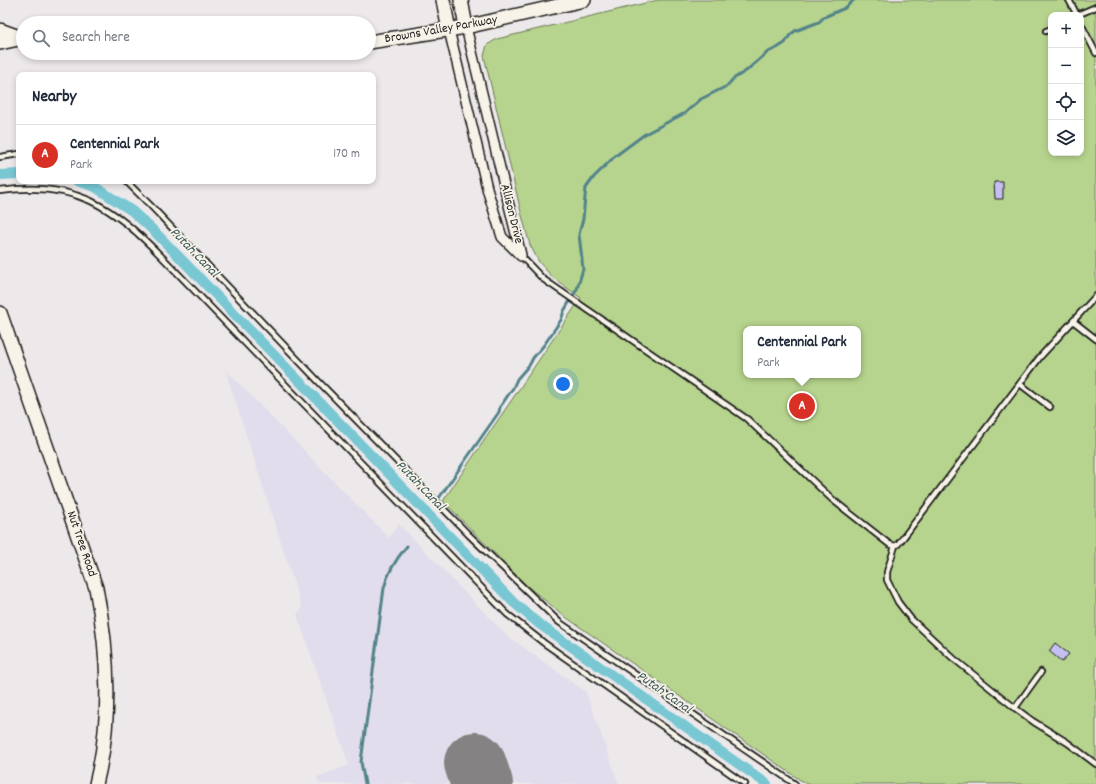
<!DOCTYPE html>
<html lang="en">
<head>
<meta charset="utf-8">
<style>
	:root { --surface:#fff; --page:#f2f2f3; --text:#1f2937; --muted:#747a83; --line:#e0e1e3; --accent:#d93025 }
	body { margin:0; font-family:Dekko,sans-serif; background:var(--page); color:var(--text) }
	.controls { position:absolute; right:12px; top:12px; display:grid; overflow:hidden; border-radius:8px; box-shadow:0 2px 6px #0003 }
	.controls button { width:36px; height:36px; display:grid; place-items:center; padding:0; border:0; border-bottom:1px solid var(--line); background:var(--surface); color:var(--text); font:20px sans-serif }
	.you { position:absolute; left:563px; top:384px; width:14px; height:14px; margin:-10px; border:3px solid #fff; border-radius:50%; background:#1a73e8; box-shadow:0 0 0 6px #1a73e833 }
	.badge { display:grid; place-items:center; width:26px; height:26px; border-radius:50%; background:var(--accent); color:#fff; font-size:13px; font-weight:700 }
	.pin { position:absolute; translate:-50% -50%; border:2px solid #fff; box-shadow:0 1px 4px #0006 }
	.popup { position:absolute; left:743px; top:326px; width:118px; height:52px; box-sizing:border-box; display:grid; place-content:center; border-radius:8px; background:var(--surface); filter:drop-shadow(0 1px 3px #0005); font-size:13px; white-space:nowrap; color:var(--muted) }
	.popup b { font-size:15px; color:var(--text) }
	.popup::after { content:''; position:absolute; left:50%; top:100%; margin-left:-8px; border:8px solid transparent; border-top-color:var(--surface) }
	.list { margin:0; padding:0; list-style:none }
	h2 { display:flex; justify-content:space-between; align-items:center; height:52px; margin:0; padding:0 16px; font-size:17px }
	h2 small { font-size:13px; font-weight:400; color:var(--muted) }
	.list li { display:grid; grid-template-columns:26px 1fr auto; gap:12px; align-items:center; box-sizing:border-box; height:60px; padding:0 16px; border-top:1px solid var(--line) }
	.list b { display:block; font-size:15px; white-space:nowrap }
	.list p { margin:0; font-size:13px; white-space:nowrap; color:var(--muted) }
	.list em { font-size:13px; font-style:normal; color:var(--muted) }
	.icon { flex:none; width:22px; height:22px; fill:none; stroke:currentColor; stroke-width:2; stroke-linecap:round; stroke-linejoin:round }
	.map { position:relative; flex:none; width:1096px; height:784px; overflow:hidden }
	.search { position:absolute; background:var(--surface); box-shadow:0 2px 6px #0003; left:16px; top:16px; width:360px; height:44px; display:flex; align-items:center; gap:10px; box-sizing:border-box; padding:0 14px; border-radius:22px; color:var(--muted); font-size:15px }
	.panel { position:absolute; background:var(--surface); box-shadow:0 2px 6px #0003; left:16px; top:72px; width:360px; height:112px; border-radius:8px }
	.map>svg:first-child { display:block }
	.built { fill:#e1ddec }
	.green { fill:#b6d48d; stroke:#697854; fill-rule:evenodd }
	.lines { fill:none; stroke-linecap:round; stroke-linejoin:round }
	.stream { stroke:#53838a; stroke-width:3 }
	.canal { stroke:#78c7d3; stroke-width:10 }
	.runway { stroke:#848283; stroke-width:62 }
	.building { fill:#c5c0f2; stroke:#1c1c1c }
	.lane-casing { stroke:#1c1c1c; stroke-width:8 }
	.street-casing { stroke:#1c1c1c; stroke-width:12 }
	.secondary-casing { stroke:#1c1c1c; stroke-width:16 }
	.lane { stroke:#f7f3e8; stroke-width:4.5 }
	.street { stroke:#f7f3e8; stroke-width:9 }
	.secondary { stroke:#f7f3e8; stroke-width:13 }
	.labels { text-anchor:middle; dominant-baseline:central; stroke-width:3.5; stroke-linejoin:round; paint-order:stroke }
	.street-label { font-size:13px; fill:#1c1c1c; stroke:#f7f3e8 }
	.water-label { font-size:14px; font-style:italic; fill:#3c585c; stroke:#f7f3e8 }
</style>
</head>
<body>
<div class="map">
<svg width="1096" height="784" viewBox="0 0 1096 784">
	<rect width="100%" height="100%" fill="#ede9ea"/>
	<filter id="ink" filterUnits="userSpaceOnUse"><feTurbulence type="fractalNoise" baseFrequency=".025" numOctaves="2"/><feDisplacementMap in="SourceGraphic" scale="8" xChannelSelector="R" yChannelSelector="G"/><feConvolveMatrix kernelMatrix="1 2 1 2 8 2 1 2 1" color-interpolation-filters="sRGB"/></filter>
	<g filter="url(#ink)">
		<path class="built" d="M225 369 389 538 399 524 505 634 586 692 619 784H320L317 777 349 765 297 615 302 608Z"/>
		<path class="green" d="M658 0H1096V784H806L567 618 527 586 443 501 581 298 552 277 539 262 530 245 521 212 484 56 487 45 497 39ZM1051 15H1081V153H1051ZM746 329H858V375H746Z"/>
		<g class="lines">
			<path class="stream" d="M439 498 499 412 500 407 513 388 517 379 530 364 533 358 544 345 561 320 564 311 577 289 583 269 579 234 583 219 585 197 586 188 594 177 614 157 645 134 685 113 701 99 727 86 733 79 746 71 768 52 777 48 785 43 790 35 795 31 819 22 824 17 845 8 854 0
				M365 784 361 762 364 739 384 588C388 571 396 559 407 546"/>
			<path class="canal" d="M0 175 19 174
				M77 181 95 187 132 211 154 231 514 603 539 624 767 784"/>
			<path class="runway" d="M475 763 482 784"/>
		</g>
		<path class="building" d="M994 182H1003V199H995Z
			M1055 643 1069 654 1062 662 1049 651Z"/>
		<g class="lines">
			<g class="lane-casing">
				<path id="lane" d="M1069 0 1077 15
					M1077 15 1096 7
					M1081 24 1096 53
					M1046 31 1051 29
					M0 157 19 154
					M126 181 152 207 320 383 469 535 559 622 795 784
					M0 191C75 180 112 206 162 257L507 614 544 643 745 784
					M521 256 543 279 747 419 833 500 889 544 895 546 898 544 903 538 1040 357 1096 296
					M1073 321 1096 339
					M1020 384 1050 407
					M895 546 887 572V580L898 602 911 619 953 658 1015 708 1034 722 1068 743 1096 764
					M1015 708 1041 672"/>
			</g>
			<g class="street-casing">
				<path id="street" d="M466 27 521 255
					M449 30 488 192 502 237 521 256"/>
			</g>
			<g class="secondary-casing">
				<path id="secondary" d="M443 0 449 30
					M461 0 466 27
					M0 30 22 38
					M369 42 466 27 584 0
					M0 43 23 38
					M0 313 96 588C109 653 112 720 96 784"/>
			</g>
			<use href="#lane" class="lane"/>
			<use href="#street" class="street"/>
			<use href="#secondary" class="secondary"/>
		</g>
	</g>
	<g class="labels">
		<g class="street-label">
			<text transform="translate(441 30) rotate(-10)">Browns Valley Parkway</text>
			<text transform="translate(511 214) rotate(76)">Allison Drive</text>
			<text transform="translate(81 544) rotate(71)">Nut Tree Road</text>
		</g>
		<g class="water-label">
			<text transform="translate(194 253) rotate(46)">Putah Canal</text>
			<text transform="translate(420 486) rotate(46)">Putah Canal</text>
			<text transform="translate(664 693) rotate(35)">Putah Canal</text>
		</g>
	</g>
</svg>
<div class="controls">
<button>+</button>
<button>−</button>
<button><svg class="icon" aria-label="locate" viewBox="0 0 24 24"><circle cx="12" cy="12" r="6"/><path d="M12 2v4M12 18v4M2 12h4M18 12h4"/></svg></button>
<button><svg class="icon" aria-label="layers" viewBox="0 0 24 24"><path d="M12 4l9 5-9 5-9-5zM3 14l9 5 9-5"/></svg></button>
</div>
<div class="you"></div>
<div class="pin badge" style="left:802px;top:406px">A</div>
<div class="popup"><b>Centennial Park</b>Park</div>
<div class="search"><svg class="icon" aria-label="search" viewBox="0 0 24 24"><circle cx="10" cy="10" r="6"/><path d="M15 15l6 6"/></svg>Search here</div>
<section class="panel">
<h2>Nearby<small></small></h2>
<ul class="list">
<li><span class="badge">A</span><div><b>Centennial Park</b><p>Park</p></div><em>170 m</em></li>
</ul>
</section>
</div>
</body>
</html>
